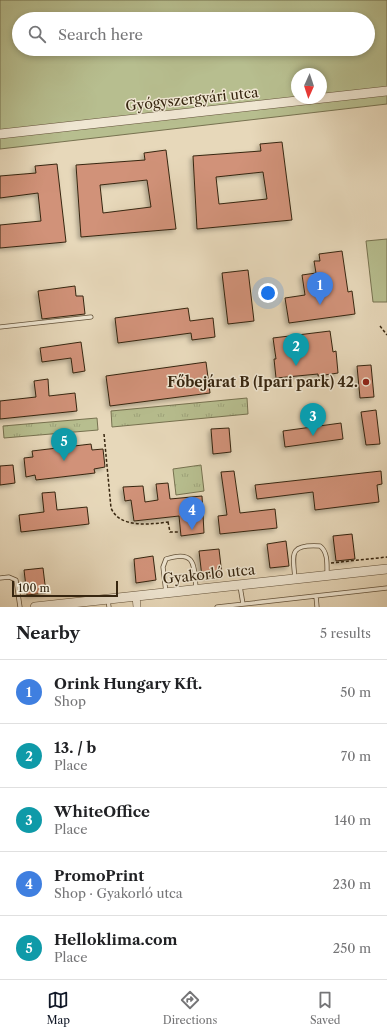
<!DOCTYPE html>
<html lang="en">
<head>
<meta charset="utf-8">
<style>
	:root { --surface:#fff; --page:#f6f6f6; --text:#202124; --muted:#757577; --line:#e0e0e0; --accent:#111827 }
	body { margin:0; font-family:"Libre Caslon Text",serif; background:var(--page); color:var(--text) }
	.compass { position:absolute; left:291px; top:68px; width:36px; height:36px; border-radius:50%; background:var(--surface); box-shadow:0 2px 6px #0003; rotate:183deg }
	.scale { position:absolute; left:12px; bottom:10px; width:106px; box-sizing:border-box; padding-left:4px; border:2px solid #372610; border-top:0; font-size:11px; line-height:14px; white-space:nowrap; color:#372610; -webkit-text-stroke:3px #efe6d2; paint-order:stroke }
	.you { position:absolute; left:268px; top:293px; width:14px; height:14px; margin:-10px; border:3px solid #fff; border-radius:50%; background:#1a73e8; box-shadow:0 0 0 6px #1a73e833 }
	.badge { display:grid; place-items:center; width:26px; height:26px; border-radius:50%; background:var(--accent); color:#fff; font-size:13px; font-weight:700 }
	.pin { position:absolute; translate:-50% -33px; filter:drop-shadow(0 1px 2px #0008) }
	.pin::after { content:''; position:absolute; top:21px; width:14px; height:12px; background:inherit; clip-path:polygon(0 0,100% 0,50% 100%) }
	.list { margin:0; padding:0; list-style:none }
	h2 { display:flex; justify-content:space-between; align-items:center; height:52px; margin:0; padding:0 16px; font-size:17px }
	h2 small { font-size:13px; font-weight:400; color:var(--muted) }
	.list li { display:grid; grid-template-columns:26px 1fr auto; gap:12px; align-items:center; box-sizing:border-box; height:64px; padding:0 16px; border-top:1px solid var(--line) }
	.list b { display:block; font-size:15px; white-space:nowrap }
	.list p { margin:0; font-size:13px; white-space:nowrap; color:var(--muted) }
	.list em { font-size:13px; font-style:normal; color:var(--muted) }
	.icon { flex:none; width:22px; height:22px; fill:none; stroke:currentColor; stroke-width:2; stroke-linecap:round; stroke-linejoin:round }
	.map { position:relative; flex:none; width:387px; height:607px; overflow:hidden }
	.search { position:absolute; background:var(--surface); box-shadow:0 2px 6px #0003; left:12px; right:12px; top:12px; height:44px; display:flex; align-items:center; gap:10px; box-sizing:border-box; padding:0 14px; border-radius:22px; color:var(--muted); font-size:15px }
	.sheet { height:372px; background:var(--surface) }
	nav { display:flex; justify-content:space-around; align-items:center; box-sizing:border-box; height:56px; border-top:1px solid var(--line); background:var(--surface); font-size:11px; color:var(--muted) }
	nav a { display:grid; justify-items:center; gap:2px }
	nav .on { color:var(--accent) }
	.map>svg:first-child { display:block }
	.grass { fill:#b7be8f; stroke:#777250; fill-rule:evenodd }
	.park { fill:url(#park-tufts); stroke:#777250 }
	.building { fill:#d19279; stroke:#372610; fill-rule:evenodd; filter:url(#shadow) }
	.lines { fill:none; stroke-linecap:round; stroke-linejoin:round }
	.service-casing { stroke:#63523a; stroke-width:5 }
	.minor-casing { stroke:#63523a; stroke-width:8 }
	.tertiary-casing { stroke:#63523a; stroke-width:10 }
	.path { stroke:#372610; stroke-width:1.5; stroke-dasharray:3 2; stroke-linecap:butt }
	.service { stroke:#efe6d2; stroke-width:3.5 }
	.minor { stroke:#efe6d2; stroke-width:7 }
	.tertiary { stroke:#efe6d2; stroke-width:9 }
	.poi-dot { fill:#8f2418; stroke:#efe6d2; stroke-width:1.5 }
	.labels { text-anchor:middle; dominant-baseline:central; stroke-width:3; stroke-linejoin:round; paint-order:stroke }
	.street-label { font-size:14px; fill:#372610; stroke:#efe6d2 }
	.poi-label { font-size:14px; font-weight:bold; fill:#372610; stroke:#efe6d2; text-anchor:end }
</style>
</head>
<body>
<div class="map">
<svg width="387" height="607" viewBox="0 0 387 607">
	<defs>
		<pattern id="park-tufts" width="24" height="20" patternUnits="userSpaceOnUse"><rect width="24" height="20" fill="#b7be8f"/><path d="M3 7l-1-3M5 7V3M7 7l1-3M15 17l-1-3M17 17v-4M19 17l1-3" fill="none" stroke="#9ea37a"/></pattern>
		<filter id="shadow"><feDropShadow dx="-2.5" dy="2.5" stdDeviation="2" flood-color="#0004"/></filter>
	</defs>
	<rect width="100%" height="100%" fill="#e7d8ba"/>
	<filter id="stains"><feTurbulence type="fractalNoise" baseFrequency=".005" numOctaves="4"/><feColorMatrix values="0 0 0 0 .2 0 0 0 0 .09 0 0 0 0 .02 0 0 0 .5 -.17"/></filter>
	<radialGradient id="worn" r=".72"><stop offset=".6" stop-color="#630" stop-opacity="0"/><stop offset="1" stop-color="#630" stop-opacity=".3"/></radialGradient>
	<path class="grass" d="M0 0H387V104L0 149ZM19 19H368V49H19ZM297 74H321V98H297Z
		M387 239V302H373L366 241Z"/>
	<path class="park" d="M247 398 248 414 112 427 111 411Z
		M97 418 98 430 4 438 3 426Z
		M201 465 204 491 176 495 173 469Z"/>
	<path class="building" d="M282 142 292 220 197 229 193 156 261 151 260 144ZM263 172 267 199 219 204 216 177Z
		M166 150 176 229 81 237 76 165 145 160 144 153ZM147 180 151 207 103 213 100 185Z
		M57 164 66 242 0 248V225L41 221 38 193 0 198V176L36 173 35 166Z
		M342 251 348 292 352 291 355 314 289 323 285 298 305 295 302 275 316 273 314 261H320L319 254Z
		M248 270 254 321 228 324 222 273Z
		M75 286 76 296H83L85 314 42 319 38 291Z
		M188 308 190 321 213 318 215 337 192 340 191 333 118 343 115 318Z
		M330 331 333 352 336 351 338 373 318 376V374L276 378 274 359H276L273 338Z
		M81 342 85 371 73 373 71 358 42 362 40 348Z
		M206 362 210 393 110 406 106 376Z
		M371 365 374 397 360 398 357 366Z
		M48 379 49 396 75 393 77 411 0 419V401L36 397 34 381Z
		M376 410 380 444 366 445 361 412Z
		M341 423 343 439 285 447 283 431Z
		M229 428 231 452 213 454 211 429Z
		M91 444 92 450 103 449 105 467 94 469 95 473 36 480 35 475 26 477 24 458 33 457 32 451Z
		M13 465 15 483 0 485V466Z
		M234 471 240 513 275 509 277 528 220 534 218 516 227 515 221 472Z
		M381 471 382 484 377 485 379 502 315 510 313 492 257 499 255 485Z
		M168 483 170 499 202 496 204 533 181 536 179 516 134 521 131 500 125 501 123 487 143 486 145 502 158 500 156 484Z
		M55 492 57 510 87 507 89 524 21 532 19 515 44 512 42 493Z
		M352 534 355 559 336 561 333 536Z
		M286 541 289 566 270 568 267 544Z
		M219 549 222 575 202 577 199 551Z
		M153 556 156 580 136 583 134 559Z
		M43 568 46 593 27 595 24 570Z"/>
	<g class="lines">
		<g class="service-casing">
			<path id="service" d="M0 327 91 317
				M0 578 9 577 16 580 20 607
				M295 579C293 554 288 544 320 546 328 552 327 564 327 574
				M240 586 243 604
				M166 593 163 567 166 559C196 549 194 566 196 588
				M316 596 317 607
				M108 600 109 607
				M217 607 387 588"/>
		</g>
		<g class="minor-casing">
			<path id="minor" d="M136 596 137 607"/>
		</g>
		<g class="tertiary-casing">
			<path id="tertiary" d="M0 134 387 91
				M35 607 387 569"/>
		</g>
		<path class="path" d="M380 326 387 335
			M104 434 111 508C120 529 151 524 169 522
			M168 522 170 532H178
			M331 563 387 557"/>
		<use href="#service" class="service"/>
		<use href="#minor" class="minor"/>
		<use href="#tertiary" class="tertiary"/>
	</g>
	<circle class="poi-dot" cx="366" cy="382" r="4"/>
	<g class="labels">
		<g class="street-label">
			<text transform="translate(192 99) rotate(-6)">Gyógyszergyári utca</text>
			<text transform="translate(209 574) rotate(-6)">Gyakorló utca</text>
		</g>
		<g class="poi-label">
			<text x="358" y="382">Főbejárat B (Ipari park) 42.</text>
		</g>
	</g>
	<rect width="100%" height="100%" filter="url(#stains)"/>
	<rect width="100%" height="100%" fill="url(#worn)"/>
</svg>
<svg class="compass" viewBox="-18 -18 36 36"><path d="M0-13l5 13h-10z" fill="#e53935"/><path d="M0 13l5-13h-10z" fill="#757577"/></svg>
<div class="scale">100 m</div>
<div class="you"></div>
<div class="pin badge" style="left:320px;top:305px;background:#3f7fe0">1</div>
<div class="pin badge" style="left:296px;top:366px;background:#0f9aa8">2</div>
<div class="pin badge" style="left:313px;top:436px;background:#0f9aa8">3</div>
<div class="pin badge" style="left:192px;top:530px;background:#3f7fe0">4</div>
<div class="pin badge" style="left:64px;top:461px;background:#0f9aa8">5</div>
<div class="search"><svg class="icon" aria-label="search" viewBox="0 0 24 24"><circle cx="10" cy="10" r="6"/><path d="M15 15l6 6"/></svg>Search here</div>
</div>
<section class="sheet">
<h2>Nearby<small>5 results</small></h2>
<ul class="list">
<li><span class="badge" style="background:#3f7fe0">1</span><div><b>Orink Hungary Kft.</b><p>Shop</p></div><em>50 m</em></li>
<li><span class="badge" style="background:#0f9aa8">2</span><div><b>13. / b</b><p>Place</p></div><em>70 m</em></li>
<li><span class="badge" style="background:#0f9aa8">3</span><div><b>WhiteOffice</b><p>Place</p></div><em>140 m</em></li>
<li><span class="badge" style="background:#3f7fe0">4</span><div><b>PromoPrint</b><p>Shop · Gyakorló utca</p></div><em>230 m</em></li>
<li><span class="badge" style="background:#0f9aa8">5</span><div><b>Helloklima.com</b><p>Place</p></div><em>250 m</em></li>
</ul>
</section>
<nav>
<a class="on"><svg class="icon" aria-label="map" viewBox="0 0 24 24"><path d="M3 6l6-2 6 2 6-2v14l-6 2-6-2-6 2zM9 4v14M15 6v14"/></svg>Map</a>
<a><svg class="icon" aria-label="directions" viewBox="0 0 24 24"><path d="M12 3l9 9-9 9-9-9zM9 14v-3h6M13 9l2 2-2 2"/></svg>Directions</a>
<a><svg class="icon" aria-label="saved" viewBox="0 0 24 24"><path d="M7 4h10v16l-5-4-5 4z"/></svg>Saved</a>
</nav>
</body>
</html>
